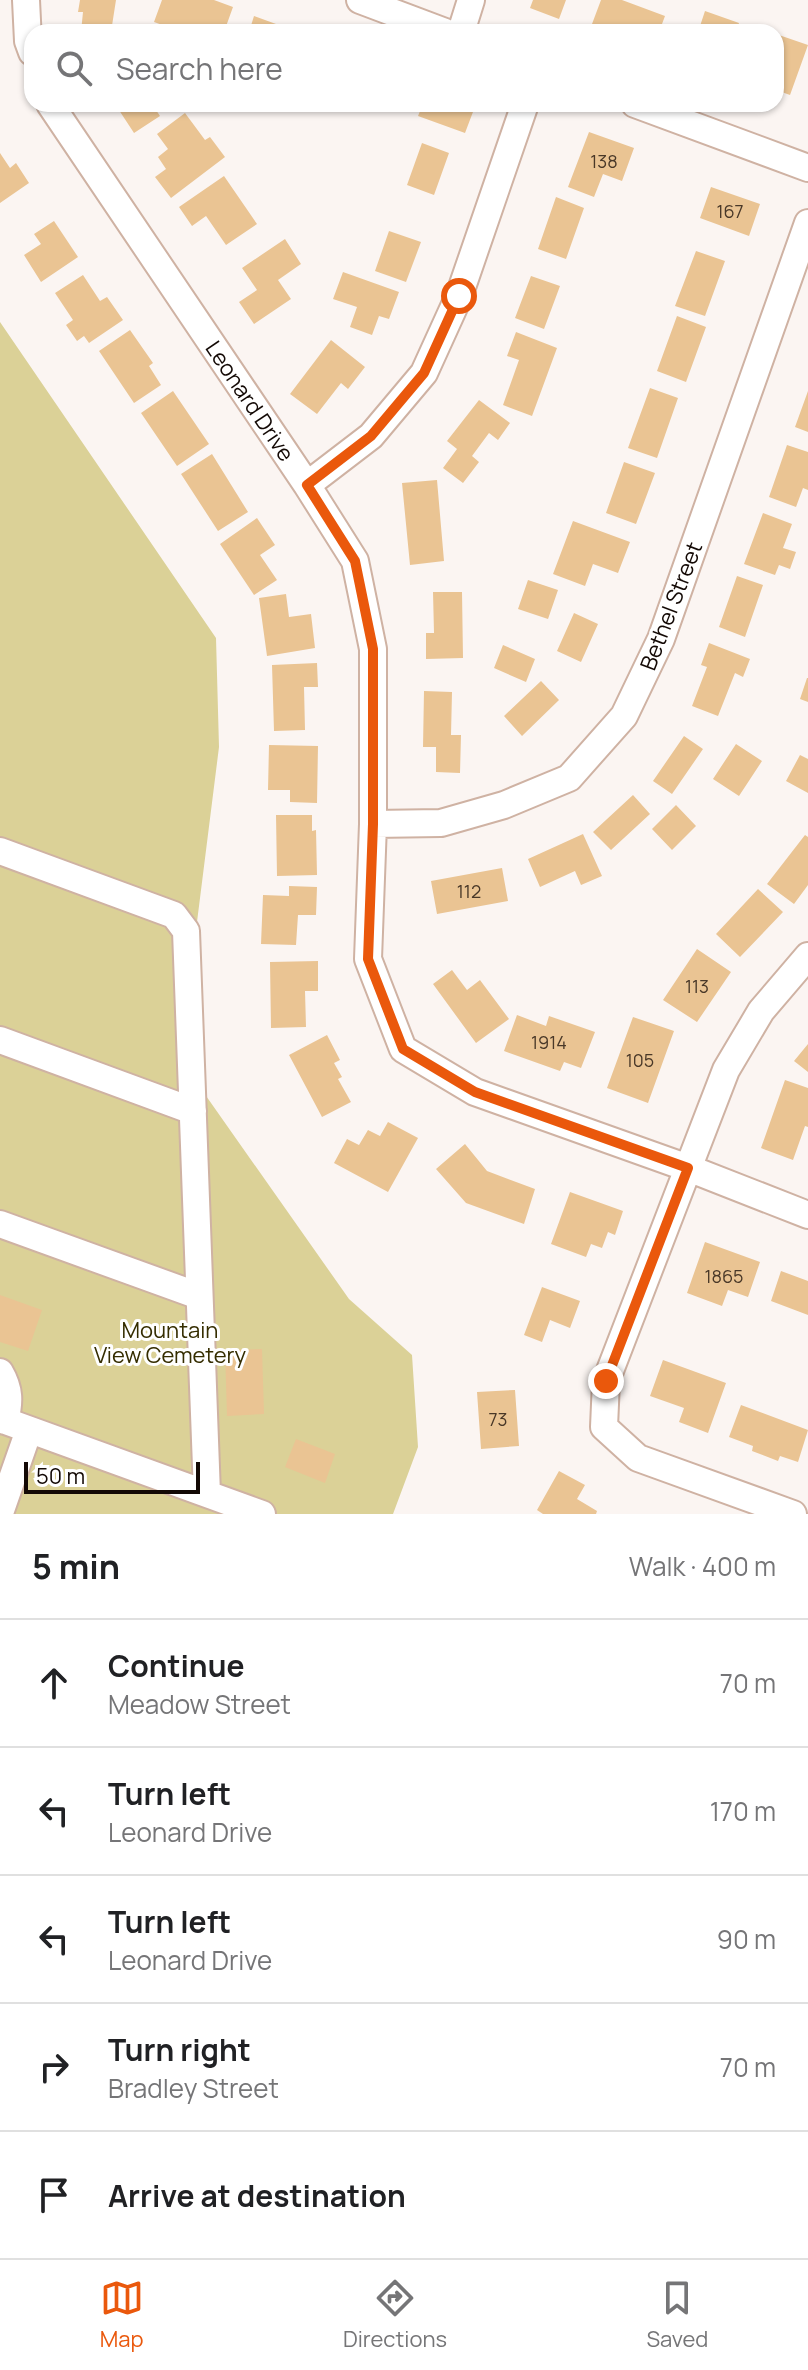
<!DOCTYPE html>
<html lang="en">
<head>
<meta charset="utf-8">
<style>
	:root { --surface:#fff; --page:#f2f2f2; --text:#202124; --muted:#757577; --line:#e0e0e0; --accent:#ea580c }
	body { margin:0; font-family:Manrope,sans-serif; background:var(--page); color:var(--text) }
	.scale { position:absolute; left:24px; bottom:20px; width:176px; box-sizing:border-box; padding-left:8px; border:4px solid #130905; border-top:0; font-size:22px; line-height:28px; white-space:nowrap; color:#130905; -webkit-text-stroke:6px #fff; paint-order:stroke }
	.stop { position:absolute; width:24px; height:24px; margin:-18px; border:6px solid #ea580c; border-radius:50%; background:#fff }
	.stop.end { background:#ea580c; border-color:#fff; box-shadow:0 2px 8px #0008 }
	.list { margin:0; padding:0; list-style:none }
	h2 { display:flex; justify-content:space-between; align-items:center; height:104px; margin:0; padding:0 32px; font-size:34px }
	h2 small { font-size:26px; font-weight:400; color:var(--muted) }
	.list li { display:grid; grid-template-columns:52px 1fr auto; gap:24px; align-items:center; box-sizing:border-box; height:128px; padding:0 32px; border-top:2px solid var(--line) }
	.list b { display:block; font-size:30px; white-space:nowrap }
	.list p { margin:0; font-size:26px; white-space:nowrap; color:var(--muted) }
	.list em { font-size:26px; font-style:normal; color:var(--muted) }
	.icon { flex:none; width:44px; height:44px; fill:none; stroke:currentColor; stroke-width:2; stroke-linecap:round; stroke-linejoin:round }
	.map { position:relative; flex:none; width:808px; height:1514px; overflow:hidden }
	.search { position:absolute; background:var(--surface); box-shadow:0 2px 6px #0004; left:24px; right:24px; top:24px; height:88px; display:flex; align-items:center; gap:20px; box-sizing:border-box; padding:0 28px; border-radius:24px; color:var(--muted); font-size:30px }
	.sheet { height:744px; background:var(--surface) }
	nav { display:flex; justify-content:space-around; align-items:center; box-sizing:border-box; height:112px; border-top:2px solid var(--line); background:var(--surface); font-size:22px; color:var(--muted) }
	nav a { display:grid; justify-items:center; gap:4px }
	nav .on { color:var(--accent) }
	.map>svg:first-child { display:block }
	.green { fill:#dbd197 }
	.building { fill:#eac493 }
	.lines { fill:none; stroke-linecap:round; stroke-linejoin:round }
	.minor-casing { stroke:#cfb2a3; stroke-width:30 }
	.minor { stroke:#fff; stroke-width:26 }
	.route { stroke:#ea580c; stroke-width:10 }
	.labels { text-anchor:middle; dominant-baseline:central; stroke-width:6; stroke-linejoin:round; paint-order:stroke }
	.number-label { font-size:18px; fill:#493828 }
	.street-label { font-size:22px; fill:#130905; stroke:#fff }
	.park-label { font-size:22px; fill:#352d00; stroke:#fff }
</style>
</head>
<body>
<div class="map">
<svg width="808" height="1514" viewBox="0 0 808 1514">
	<rect width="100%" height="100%" fill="#fbf5f2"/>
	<path class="green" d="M0 322 216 638 219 747 197 922 204 1093 349 1299 412 1355 418 1447 393 1514H0Z"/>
	<path class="building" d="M80 0H116L111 32H81L83 12H78Z
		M162 0H214L233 7 224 32H182L154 22Z
		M533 0H566L559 19 530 8Z
		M601 0H622L665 16 659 32H611L592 24Z
		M705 11 739 23 736 32H698Z
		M254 16 298 32H249Z
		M676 24 696 32H673Z
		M776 34 808 45 790 95 776 90Z
		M115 104H152L160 116 134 133Z
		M423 104H476L465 133 418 116Z
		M185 113 205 140 210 137 225 157 171 198 155 177 166 169 158 157 168 149 157 134Z
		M589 132 634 148 622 181 603 174 594 197 568 187Z
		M422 143 449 153 434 195 407 185Z
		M0 153 10 168 16 163 29 183 0 203Z
		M224 176 257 224 226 245 206 216 192 226 179 207Z
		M711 187 760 204 749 236 700 218Z
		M556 197 584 208 566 259 538 249Z
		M54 221 78 257 41 282 24 255 41 244 34 234Z
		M389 231 421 242 406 282 375 271Z
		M285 239 301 264 278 280 291 299 254 324 239 302 257 290 242 268Z
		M696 251 725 261 705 316 675 306Z
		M343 272 399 292 389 319 379 316 372 335 350 327 357 307 333 299Z
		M83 275 100 301 107 297 123 320 89 343 84 336 77 341 66 325 73 320 55 293Z
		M531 276 560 286 544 329 515 318Z
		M677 316 706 327 686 382 657 371Z
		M130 330 153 363 149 366 161 385 134 403 99 351Z
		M516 332 557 348 532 416 503 405 519 360 507 356Z
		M331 340 365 367 348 389 341 383 317 414 290 394Z
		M650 388 678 398 657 458 628 448Z
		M173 391 209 444 177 466 141 413Z
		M808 391V432L795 427Z
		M479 400 510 423 498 440 489 433 472 456 479 462 463 483 443 468 457 449 447 441Z
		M787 445 808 452V490L803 488 796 507 769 497Z
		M212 454 248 512 218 531 181 474Z
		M624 462 655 473 636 524 606 513Z
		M437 480 444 561 410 565 402 483Z
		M763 513 792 524 783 548 796 552 790 569 779 565 775 575 744 564Z
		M257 518 275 545 260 555 277 580 254 595 220 544Z
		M573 521 630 542 618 573 593 564 585 586 553 574Z
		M737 576 763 585 745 637 719 627Z
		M528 580 558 590 548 619 518 609Z
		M433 592H462L463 658 426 659V633H434Z
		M286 594 289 617 311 614 315 648 267 656 259 598Z
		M574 613 598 624 581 662 557 651Z
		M709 643 750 659 743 677 735 673 718 716 692 706 707 667 701 665Z
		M503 645 535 659 526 682 494 668Z
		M317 663 318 687H304L305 730 274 731 272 665Z
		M807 678H808V702L800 699Z
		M541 681 559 700 522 736 504 716Z
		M424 691 452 692 451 735H461L460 773 436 772V747H423Z
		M684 736 703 749 672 794 653 781Z
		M736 744 762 761 739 796 713 779Z
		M269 745 318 746 317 803 290 802V790H268Z
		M800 755 808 759V793L786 781Z
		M633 795 650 814 611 850 593 832Z
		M676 805 696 826 672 850 652 829Z
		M276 815H312V831L316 830 317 875 277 876Z
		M583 834 602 876 581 885 575 871 540 887 528 859Z
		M805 835 808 837V885L794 904 767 884Z
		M502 868 508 901 437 914 431 881Z
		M289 886 317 887 316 915H298L296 945 261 944 263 895 289 896Z
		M758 889 783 912 740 957 716 934Z
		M697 949 731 972 697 1022 663 1000Z
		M318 961V991H305L306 1027 271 1028 270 962Z
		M452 970 467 990 480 980 509 1019 476 1043 433 984Z
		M517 1015 546 1026 549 1016 595 1032 581 1068 564 1062 560 1071 504 1051Z
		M633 1017 674 1031 648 1103 607 1088Z
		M327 1035 340 1060 334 1063 342 1077 338 1079 351 1102 322 1117 289 1055Z
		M808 1044V1072L794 1061Z
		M785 1080 808 1088V1127L805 1126 793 1160 761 1148Z
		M388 1122 418 1138 388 1192 334 1163 347 1139 359 1145 368 1130 380 1136Z
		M465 1144 487 1171 535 1189 524 1224 466 1203 436 1169Z
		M570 1192 623 1211 615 1235 608 1232 602 1248 591 1244 586 1257 551 1244Z
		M705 1242 760 1262 748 1297 728 1290 722 1306 687 1293Z
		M781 1271 808 1281V1315L771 1301Z
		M542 1287 580 1301 570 1328 550 1320 542 1342 524 1335Z
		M0 1295 42 1310 28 1351 0 1342Z
		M262 1349 264 1414 227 1416 225 1350Z
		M663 1360 726 1383 708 1433 679 1422 684 1408 650 1396Z
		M515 1390 519 1446 481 1449 477 1392Z
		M741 1405 808 1430 798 1462 780 1456 778 1461 752 1451 753 1446 729 1437Z
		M296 1439 335 1454 325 1483 285 1467Z
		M559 1471 585 1485 577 1499 597 1511 596 1514H543L537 1510Z"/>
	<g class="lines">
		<g class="minor-casing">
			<path id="minor" d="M26 0 28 41 32 52
				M360 0 445 32
				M461 32 471 0
				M50 104 307 485 355 561 373 649V824L368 959 403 1049 475 1092 688 1168 808 1215
				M635 104 808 168
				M307 485 371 436 424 373 459 296 525 104
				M373 824 441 823 504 805 569 778 624 716 661 639 808 223
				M0 851 174 915 186 931 207 1494
				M0 1040 193 1111
				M0 1224 199 1296
				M0 1372C10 1389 10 1402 5 1421
				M0 1419 262 1514
				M0 1513 29 1430
				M793 1514 638 1458 604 1427 606 1381 726 1070 761 1011 808 956"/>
		</g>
		<use href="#minor" class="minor"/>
	</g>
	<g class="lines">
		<path class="route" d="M459 296 424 373 371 436 307 485 355 561 373 649V824L368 959 403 1049 475 1092 688 1168 606 1381"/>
	</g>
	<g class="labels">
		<g class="number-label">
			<text x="604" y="161">138</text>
			<text x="730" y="211">167</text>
			<text x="469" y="891">112</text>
			<text x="697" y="986">113</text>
			<text x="549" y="1042">1914</text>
			<text x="640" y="1060">105</text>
			<text x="724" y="1276">1865</text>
			<text x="498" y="1419">73</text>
		</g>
		<g class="street-label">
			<text transform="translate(250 401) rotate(56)">Leonard Drive</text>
			<text transform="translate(671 606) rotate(-69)">Bethel Street</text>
		</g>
		<g class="park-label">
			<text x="170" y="1330">Mountain<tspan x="170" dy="25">View Cemetery</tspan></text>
		</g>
	</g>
</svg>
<div class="scale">50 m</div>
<div class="stop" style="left:459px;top:296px"></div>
<div class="stop end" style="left:606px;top:1381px"></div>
<div class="search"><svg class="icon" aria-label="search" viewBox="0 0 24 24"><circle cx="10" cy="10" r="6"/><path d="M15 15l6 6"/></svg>Search here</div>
</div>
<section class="sheet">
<h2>5 min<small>Walk · 400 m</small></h2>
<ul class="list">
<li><svg class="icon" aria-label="ahead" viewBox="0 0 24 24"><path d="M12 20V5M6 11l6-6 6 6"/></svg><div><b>Continue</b><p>Meadow Street</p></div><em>70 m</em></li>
<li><svg class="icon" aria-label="left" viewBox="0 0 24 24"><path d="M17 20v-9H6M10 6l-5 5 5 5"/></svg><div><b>Turn left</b><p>Leonard Drive</p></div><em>170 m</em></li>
<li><svg class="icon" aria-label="left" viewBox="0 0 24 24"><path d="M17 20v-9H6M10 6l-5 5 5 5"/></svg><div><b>Turn left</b><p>Leonard Drive</p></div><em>90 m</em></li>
<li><svg class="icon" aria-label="right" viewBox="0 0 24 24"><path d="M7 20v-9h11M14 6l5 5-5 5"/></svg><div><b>Turn right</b><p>Bradley Street</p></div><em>70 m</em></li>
<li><svg class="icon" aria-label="arrive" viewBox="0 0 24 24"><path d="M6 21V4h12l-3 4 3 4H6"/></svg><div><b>Arrive at destination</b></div></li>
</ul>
</section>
<nav>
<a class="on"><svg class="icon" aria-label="map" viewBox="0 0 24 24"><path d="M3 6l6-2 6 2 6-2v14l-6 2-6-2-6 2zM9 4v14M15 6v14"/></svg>Map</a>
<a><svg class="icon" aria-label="directions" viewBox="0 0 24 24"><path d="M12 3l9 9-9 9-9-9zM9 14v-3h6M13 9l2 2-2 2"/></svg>Directions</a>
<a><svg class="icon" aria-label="saved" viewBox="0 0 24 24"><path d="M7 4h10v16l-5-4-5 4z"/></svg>Saved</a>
</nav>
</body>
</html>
